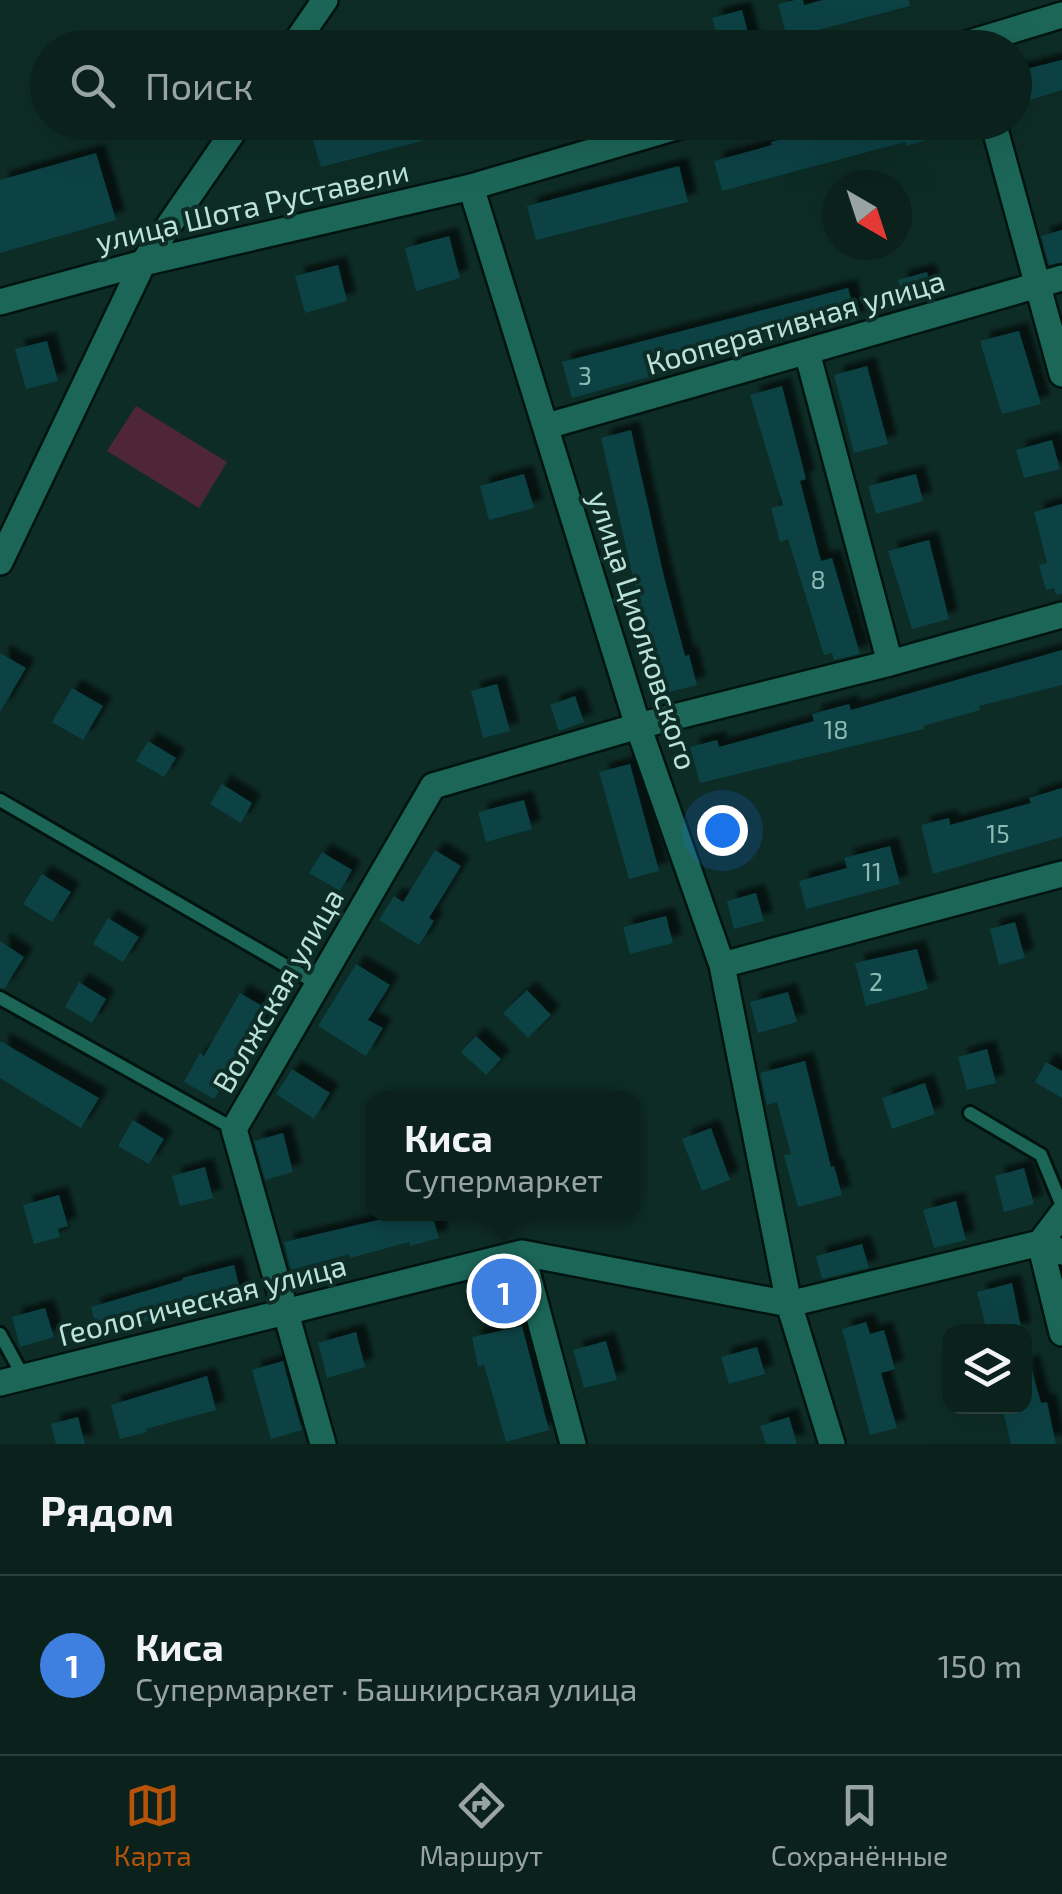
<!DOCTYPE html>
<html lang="ru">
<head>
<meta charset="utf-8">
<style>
	:root { --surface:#0a211c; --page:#182e29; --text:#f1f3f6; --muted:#99a3a3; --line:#2a3e3b; --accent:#b45309 }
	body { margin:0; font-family:"Exo 2",sans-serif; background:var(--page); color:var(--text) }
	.controls { position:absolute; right:30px; bottom:30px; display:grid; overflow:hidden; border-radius:20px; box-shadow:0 10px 40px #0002 }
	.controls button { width:90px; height:90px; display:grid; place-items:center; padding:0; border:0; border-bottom:2px solid var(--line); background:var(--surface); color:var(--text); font:50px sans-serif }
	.compass { position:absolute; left:822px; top:170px; width:90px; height:90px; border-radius:50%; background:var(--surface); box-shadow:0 10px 40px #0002; rotate:141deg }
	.you { position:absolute; left:722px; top:830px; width:35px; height:35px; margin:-25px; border:8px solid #fff; border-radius:50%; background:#1a73e8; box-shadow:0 0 0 15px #1a73e833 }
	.badge { display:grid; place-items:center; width:65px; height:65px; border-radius:50%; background:var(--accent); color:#fff; font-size:32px; font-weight:700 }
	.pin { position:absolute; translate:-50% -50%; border:5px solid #fff; box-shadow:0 2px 10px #0006 }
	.popup { position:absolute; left:366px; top:1091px; width:275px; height:130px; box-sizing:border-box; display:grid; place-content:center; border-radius:20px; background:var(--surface); filter:drop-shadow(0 2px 8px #0005); font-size:32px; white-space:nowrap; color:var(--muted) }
	.popup b { font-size:38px; color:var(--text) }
	.popup::after { content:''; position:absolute; left:50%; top:100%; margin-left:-20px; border:20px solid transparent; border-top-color:var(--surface) }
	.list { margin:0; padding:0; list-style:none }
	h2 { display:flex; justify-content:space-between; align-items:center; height:130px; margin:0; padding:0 40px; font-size:42px }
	h2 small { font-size:32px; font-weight:400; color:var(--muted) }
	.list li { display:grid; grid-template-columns:65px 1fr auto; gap:30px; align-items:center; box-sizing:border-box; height:180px; padding:0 40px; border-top:2px solid var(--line) }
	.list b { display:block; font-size:38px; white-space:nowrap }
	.list p { margin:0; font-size:32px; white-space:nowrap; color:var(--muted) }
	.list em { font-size:32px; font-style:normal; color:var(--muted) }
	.icon { flex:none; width:55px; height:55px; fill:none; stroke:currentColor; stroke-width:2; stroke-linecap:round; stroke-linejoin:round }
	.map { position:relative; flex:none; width:1062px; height:1444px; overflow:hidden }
	.search { position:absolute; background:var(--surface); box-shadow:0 10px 40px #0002; left:30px; right:30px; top:30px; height:110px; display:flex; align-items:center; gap:25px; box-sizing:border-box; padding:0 35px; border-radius:55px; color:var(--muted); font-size:38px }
	.sheet { height:310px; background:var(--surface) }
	nav { display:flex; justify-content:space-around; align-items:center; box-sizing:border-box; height:140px; border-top:2px solid var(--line); background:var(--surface); font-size:28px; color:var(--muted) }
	nav a { display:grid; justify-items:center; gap:5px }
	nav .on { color:var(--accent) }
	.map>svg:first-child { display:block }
	.green { fill:#4f2635 }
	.building { fill:#094244; filter:url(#shadow) }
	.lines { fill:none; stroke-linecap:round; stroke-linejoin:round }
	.service-casing { stroke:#00140f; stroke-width:18 }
	.minor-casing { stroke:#00140f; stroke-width:30 }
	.service { stroke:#1c6658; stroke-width:12 }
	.minor { stroke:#1c6658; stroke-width:25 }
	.labels { text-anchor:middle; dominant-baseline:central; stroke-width:8; stroke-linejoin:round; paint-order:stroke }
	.number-label { font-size:25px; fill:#8dbbb3 }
	.street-label { font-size:30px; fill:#b9e3d8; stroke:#0e2c26 }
</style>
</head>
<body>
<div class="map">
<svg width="1062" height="1444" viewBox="0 0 1062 1444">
	<defs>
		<filter id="shadow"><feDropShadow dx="9" dy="-9" stdDeviation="2.5" flood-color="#0009"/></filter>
	</defs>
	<rect width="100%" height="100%" fill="#0e2c26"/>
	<path class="green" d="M136 406 227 462 199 508 107 451Z"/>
	<path class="building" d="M795 0H803L804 5 823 0H909L910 6 787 38 778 4Z
		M742 10 752 48H720L712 18Z
		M1062 60V90L1014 105V72Z
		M342 122 347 139 385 128 384 122H468L469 129 321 167 310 131Z
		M850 122H968V128L906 146 905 142 722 191 714 161 772 145 771 142Z
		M96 153 116 220 0 253V180Z
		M679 166 688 202 536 240 527 206Z
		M1062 230V262L1049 265 1041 236Z
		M449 236 460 278 416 291 405 248Z
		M338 265 347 301 305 313 295 276Z
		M927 272 933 298 905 306 898 280Z
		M848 288 857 320 572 398 562 362Z
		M1019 331 1041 404 1002 414 980 341Z
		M47 341 58 381 26 389 15 349Z
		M867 366 888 444 854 453 834 375Z
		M782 386 806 479 800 481 821 561 832 558 860 654 834 660 832 653 824 655 788 539 780 542 771 508 783 505 750 395Z
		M631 430 664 577 685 656 689 655 697 685 665 693 640 608 601 438Z
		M1052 440 1060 469 1024 478 1016 450Z
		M524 474 534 508 489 520 480 486Z
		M916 474 923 501 876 514 868 486Z
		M1062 504V594L1056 595 1054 588 1046 590 1039 565 1047 563 1034 512Z
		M929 540 949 619 912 629 888 551Z
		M1062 650V685L979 706 980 710 923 726 924 729 700 783 690 747 717 740 719 747 814 721 812 714 849 704 851 710Z
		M0 653 26 668 0 712Z
		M497 684 510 731 483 738 471 691Z
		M72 688 103 706 83 740 52 722Z
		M575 696 584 722 559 731 550 705Z
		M148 741 176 758 164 777 136 761Z
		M630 764 659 871 629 879 599 772Z
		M222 784 252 803 241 823 210 804Z
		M1062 788V837L933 874 921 825 949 818 950 825 1031 803 1029 798Z
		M524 800 532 829 486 842 478 812Z
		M890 846 900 884 806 909 799 881 847 868 844 858Z
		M435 850 461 866 429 918 434 921 419 945 379 920 394 896 403 902Z
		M322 852 352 870 340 891 309 873Z
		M42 874 71 892 52 922 23 904Z
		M756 893 764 921 734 929 727 901Z
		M666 916 673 943 630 954 623 927Z
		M108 918 139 937 123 962 93 944Z
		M1015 922 1025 958 999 965 990 929Z
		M0 941 24 957 4 989 0 988Z
		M917 949 928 989 866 1006 855 963Z
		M356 964 390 985 368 1020 383 1028 366 1056 318 1026Z
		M79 982 106 999 92 1023 65 1007Z
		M527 990 551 1015 528 1038 503 1013Z
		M788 992 797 1022 758 1033 750 1002Z
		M240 993 269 1010 214 1099 184 1082 200 1053 204 1056Z
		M476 1036 501 1059 486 1075 461 1052Z
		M0 1041 99 1098 81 1128 0 1078Z
		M987 1049 996 1083 967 1090 958 1057Z
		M805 1061 831 1167 834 1166 842 1195 798 1207 784 1155 791 1154 777 1102 767 1105 760 1073Z
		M1046 1062 1062 1071V1098L1035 1082Z
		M292 1069 330 1093 314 1119 276 1094Z
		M925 1083 935 1114 892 1129 882 1098Z
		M133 1120 164 1139 149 1164 118 1146Z
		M711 1128 730 1180 702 1191 682 1139Z
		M283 1133 293 1172 265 1180 254 1141Z
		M205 1167 213 1198 180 1206 172 1176Z
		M1024 1168 1034 1204 1004 1212 995 1176Z
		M59 1195 68 1226 58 1229 60 1237 34 1244 23 1205Z
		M956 1201 966 1240 934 1248 923 1210Z
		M404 1214H432L439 1238 410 1246 409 1242 350 1258 349 1254 291 1270 284 1242Z
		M862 1244 869 1268 822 1279 816 1256Z
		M234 1265 241 1294 98 1335 91 1307 183 1280 182 1278Z
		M1012 1283 1022 1332H987L977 1292Z
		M45 1308 54 1337 20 1347 12 1317Z
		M866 1322 870 1334 884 1330 895 1369 881 1373 897 1428 870 1435 842 1329Z
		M522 1326 549 1430 506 1442 484 1365 478 1367 472 1337Z
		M356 1332 365 1367 327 1378 318 1343Z
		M606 1341 617 1380 584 1388 573 1350Z
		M757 1347 765 1374 729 1384 721 1357Z
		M283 1361 302 1430 271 1439 252 1370Z
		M1030 1364 1041 1403 1047 1402 1056 1444H1011L1003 1411 1024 1407V1365Z
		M207 1376 216 1410 146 1429 147 1432 120 1439 111 1405Z
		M78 1417 85 1444H56L51 1424Z
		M789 1417 797 1444H766L760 1426Z"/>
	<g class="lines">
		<g class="service-casing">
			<path id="service" d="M0 800 319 985
				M0 998 234 1129
				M970 1113 1041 1155 1062 1206
				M0 1334 23 1376"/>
		</g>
		<g class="minor-casing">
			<path id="minor" d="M292 48 325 0
				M953 48 1062 15
				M993 122 1062 374
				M471 187 638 726 722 965 789 1304 832 1444
				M0 302 143 263 471 187 693 122
				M807 352 890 663
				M547 426 1062 278
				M0 562 143 263 240 122
				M722 965 1062 874
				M1062 1214 1040 1243 1062 1333
				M522 1253 573 1444
				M0 1383 522 1253 789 1304 1040 1243 1062 1252
				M323 1444 234 1129 433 786 638 726 890 663 1062 615"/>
		</g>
		<use href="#service" class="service"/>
		<use href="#minor" class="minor"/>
	</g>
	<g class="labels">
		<g class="number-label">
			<text x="585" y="375">3</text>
			<text x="818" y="579">8</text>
			<text x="836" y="729">18</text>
			<text x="998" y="833">15</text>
			<text x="872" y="871">11</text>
			<text x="876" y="981">2</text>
		</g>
		<g class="street-label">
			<text transform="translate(252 205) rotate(-13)">улица Шота Руставели</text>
			<text transform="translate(795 321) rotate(-16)">Кооперативная улица</text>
			<text transform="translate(644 630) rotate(72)">улица Циолковского</text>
			<text transform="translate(277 990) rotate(-60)">Волжская улица</text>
			<text transform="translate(202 1299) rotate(-14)">Геологическая улица</text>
		</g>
	</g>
</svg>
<div class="controls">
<button><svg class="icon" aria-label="layers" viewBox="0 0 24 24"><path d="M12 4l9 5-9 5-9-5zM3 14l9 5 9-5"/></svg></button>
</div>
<svg class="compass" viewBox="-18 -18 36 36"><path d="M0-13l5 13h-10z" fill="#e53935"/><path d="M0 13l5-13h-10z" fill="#99a3a3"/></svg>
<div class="you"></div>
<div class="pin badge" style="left:504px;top:1291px;background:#3f7fe0">1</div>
<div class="popup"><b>Киса</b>Супермаркет</div>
<div class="search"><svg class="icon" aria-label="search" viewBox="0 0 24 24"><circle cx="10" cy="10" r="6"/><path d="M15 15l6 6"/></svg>Поиск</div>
</div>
<section class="sheet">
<h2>Рядом<small></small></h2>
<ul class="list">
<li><span class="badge" style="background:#3f7fe0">1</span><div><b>Киса</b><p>Супермаркет · Башкирская улица</p></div><em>150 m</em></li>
</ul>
</section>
<nav>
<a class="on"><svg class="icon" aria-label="map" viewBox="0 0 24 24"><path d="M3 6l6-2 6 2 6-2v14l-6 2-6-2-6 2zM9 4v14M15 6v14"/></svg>Карта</a>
<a><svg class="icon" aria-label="directions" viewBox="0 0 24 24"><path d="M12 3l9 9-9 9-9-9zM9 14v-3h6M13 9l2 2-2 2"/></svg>Маршрут</a>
<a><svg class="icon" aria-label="saved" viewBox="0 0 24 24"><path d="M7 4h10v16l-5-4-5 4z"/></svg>Сохранённые</a>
</nav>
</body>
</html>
